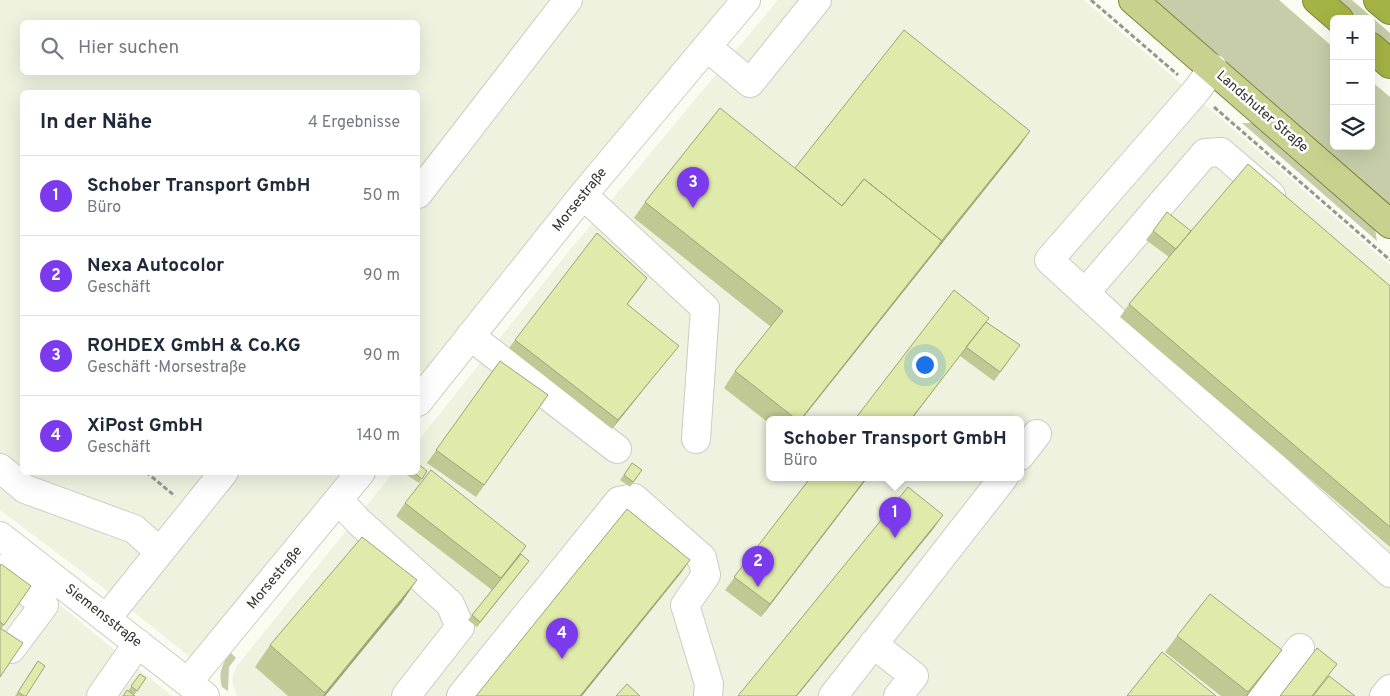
<!DOCTYPE html>
<html lang="de">
<head>
<meta charset="utf-8">
<style>
	:root { --surface:#fff; --page:#f2f2f3; --text:#1f2937; --muted:#747a83; --line:#e0e1e3; --accent:#7c3aed }
	body { margin:0; font-family:Overpass,sans-serif; background:var(--page); color:var(--text) }
	.controls { position:absolute; right:15px; top:15px; display:grid; overflow:hidden; border-radius:8px; box-shadow:0 5px 20px #0002 }
	.controls button { width:45px; height:45px; display:grid; place-items:center; padding:0; border:0; border-bottom:1px solid var(--line); background:var(--surface); color:var(--text); font:25px sans-serif }
	.you { position:absolute; left:924px; top:364px; width:18px; height:18px; margin:-12px; border:4px solid #fff; border-radius:50%; background:#1a73e8; box-shadow:0 0 0 8px #1a73e833 }
	.badge { display:grid; place-items:center; width:32px; height:32px; border-radius:50%; background:var(--accent); color:#fff; font-size:16px; font-weight:700 }
	.pin { position:absolute; translate:-50% -41px; filter:drop-shadow(0 1px 2px #0008) }
	.pin::after { content:''; position:absolute; top:26px; width:18px; height:15px; background:inherit; clip-path:polygon(0 0,100% 0,50% 100%) }
	.popup { position:absolute; left:766px; top:416px; width:258px; height:65px; box-sizing:border-box; display:grid; place-content:center; border-radius:8px; background:var(--surface); filter:drop-shadow(0 1px 4px #0005); font-size:16px; white-space:nowrap; color:var(--muted) }
	.popup b { font-size:19px; color:var(--text) }
	.popup::after { content:''; position:absolute; left:50%; top:100%; margin-left:-10px; border:10px solid transparent; border-top-color:var(--surface) }
	.list { margin:0; padding:0; list-style:none }
	h2 { display:flex; justify-content:space-between; align-items:center; height:65px; margin:0; padding:0 20px; font-size:21px }
	h2 small { font-size:16px; font-weight:400; color:var(--muted) }
	.list li { display:grid; grid-template-columns:32px 1fr auto; gap:15px; align-items:center; box-sizing:border-box; height:80px; padding:0 20px; border-top:1px solid var(--line) }
	.list b { display:block; font-size:19px; white-space:nowrap }
	.list p { margin:0; font-size:16px; white-space:nowrap; color:var(--muted) }
	.list em { font-size:16px; font-style:normal; color:var(--muted) }
	.icon { flex:none; width:28px; height:28px; fill:none; stroke:currentColor; stroke-width:2; stroke-linecap:round; stroke-linejoin:round }
	.map { position:relative; flex:none; width:1390px; height:696px; overflow:hidden }
	.search { position:absolute; background:var(--surface); box-shadow:0 5px 20px #0002; left:20px; top:20px; width:400px; height:55px; display:flex; align-items:center; gap:12px; box-sizing:border-box; padding:0 18px; border-radius:8px; color:var(--muted); font-size:19px }
	.panel { position:absolute; background:var(--surface); box-shadow:0 5px 20px #0002; left:20px; top:90px; width:400px; height:385px; border-radius:8px }
	.map>svg:first-child { display:block }
	.built { fill:#eef2df; fill-rule:evenodd }
	.green { fill:#c6cda8 }
	.lines { fill:none; stroke-linecap:round; stroke-linejoin:round }
	.minor-casing { stroke:#cbcdc2; stroke-width:30 }
	.major-casing { stroke:#7c853c; stroke-width:30 }
	.highway-casing { stroke:#7c853c; stroke-width:30 }
	.path { stroke:#969890; stroke-width:3; stroke-dasharray:5 2.5; stroke-linecap:butt }
	.minor { stroke:#fff; stroke-width:28 }
	.major { stroke:#c9d18f; stroke-width:28 }
	.highway { stroke:#a5b244; stroke-width:28 }
	.wall { fill:#c0c993 }
	.shaded-wall { fill:#9ca478 }
	.building { fill:#dfeaab; stroke:#9ca478 }
	.labels { text-anchor:middle; dominant-baseline:central; stroke-width:5; stroke-linejoin:round; paint-order:stroke }
	.street-label { font-size:14px; fill:#31322d; stroke:#fff }
</style>
</head>
<body>
<div class="map">
<svg width="1390" height="696" viewBox="0 0 1390 696">
	<rect width="100%" height="100%" fill="#fafcf1"/>
	<path class="built" d="M0 0H726L418 382V92H22V472L345 473 190 657 100 585 0 510ZM22 22H418V72H22Z
		M778 0H1084L1390 265V696H237L232 680 236 667 393 473 418 472V441L570 250ZM770 419H1020V477H770Z
		M0 554 85 626 172 696H0Z"/>
	<path class="green" d="M1150 0H1279L1334 48V146H1371V81L1390 97V210Z
		M1334 0H1352L1390 33V49L1371 32V19H1356Z
		M1242 123H1253L1375 229 1377 241Z
		M231 653 236 658 229 667 228 691 222 687C218 673 222 663 231 653Z"/>
	<g class="lines">
		<g class="minor-casing">
			<path id="minor" d="M707 47 750 83 817 0
				M1213 68 1196 91 1049 260 1390 573
				M418 194 568 0
				M583 195 705 308 696 439
				M1085 293 1205 153 1221 152 1271 195
				M470 336 617 449
				M418 402 583 195 746 0
				M1020 456 1037 434
				M0 468 25 489 134 529 160 552
				M339 500 358 521 450 604 460 627 406 696
				M0 536 205 696
				M0 569 44 605 11 649
				M106 619 224 472
				M873 644 914 676 898 696
				M188 682 361 472
				M101 696 138 643
				M461 696 619 501 634 498 702 558 706 575 685 605 709 684 708 696
				M833 696 1004 477
				M1262 696 1300 648
				M1384 696 1390 689"/>
		</g>
		<g class="major-casing">
			<path id="major" d="M1133 0 1390 224"/>
		</g>
		<g class="highway-casing">
			<path id="highway" d="M1317 0 1339 19
				M1378 0 1390 10
				M1371 47 1390 64"/>
		</g>
		<path class="path" d="M1091 0 1178 75
			M1214 107 1390 260
			M146 472 175 496"/>
		<use href="#minor" class="minor"/>
		<use href="#major" class="major"/>
		<use href="#highway" class="highway"/>
	</g>
	<path class="wall" d="M1021 144 802 419H770V424L724 388 735 371 771 327 634 218 645 202Z
		M1153 231H1191L1390 286V547L1120 317 1129 304 1169 257 1146 240Z
		M641 287 627 305 679 346 672 354 612 429 509 348 515 340Z
		M986 322 1020 345 994 381 960 356 912 419Z
		M500 361 548 395 476 497 427 463Z
		M632 463 642 470 630 487 620 480Z
		M427 471 419 483 407 475 409 472Z
		M811 477H868L761 617 725 590Z
		M405 503 521 554 526 565 477 627 468 620 492 590 396 516Z
		M0 566 31 586 1 629 0 677Z
		M402 602 325 696H288L255 667 270 645Z
		M1177 636 1282 650 1270 666 1247 696H1221L1165 652Z
		M38 661 26 696H15Z
		M140 674 146 678 134 695 128 691Z"/>
	<path class="shaded-wall" d="M1030 131 1021 144 802 419H801Z
		M679 346 672 354 612 429 618 420Z
		M966 347 912 419H911Z
		M867 477H868L761 617 770 604Z
		M943 515 934 528 797 696H796Z
		M690 560 681 573 582 696H580Z
		M417 580 402 602 325 696H323Z
		M1282 650 1270 666 1247 696H1246Z"/>
	<path class="building" d="M904 30 1030 131 939 244 942 241 864 179 842 206 795 168Z
		M720 108 842 206 864 179 942 241 801 419H796L735 371 783 311 645 202Z
		M1248 164 1390 286V527L1129 304Z
		M1167 212 1191 231 1176 249 1153 231Z
		M597 233 647 278 627 304 679 346 618 420 515 340Z
		M954 290 989 318 911 419H855Z
		M986 322 1020 345 1000 372 966 347Z
		M500 361 548 395 484 485 436 450Z
		M632 463 642 470 633 482 624 475Z
		M418 464 427 471 422 479 413 472H418Z
		M431 470 526 546 501 578 405 503Z
		M811 477H867L770 604 734 577Z
		M908 487 943 515 796 696H738Z
		M627 509 690 560 580 696H476Z
		M362 537 417 580 325 693 270 645Z
		M521 554 529 561 480 622 472 615Z
		M1 564 31 586 4 625 0 622V566Z
		M1210 594 1282 650 1248 692 1177 636Z
		M0 628 23 643 0 677Z
		M1317 648 1337 664 1312 696H1280Z
		M1162 652 1216 696H1127Z
		M38 661 45 666 26 696H24L18 692Z
		M140 674 146 678 137 691 131 686Z
		M1329 676 1355 696H1313Z
		M627 684 640 696H616Z
		M127 690 135 696H123Z"/>
	<g class="labels">
		<g class="street-label">
			<text transform="translate(1262 112) rotate(41)">Landshuter Straße</text>
			<text transform="translate(580 200) rotate(-51)">Morsestraße</text>
			<text transform="translate(275 578) rotate(-50)">Morsestraße</text>
			<text transform="translate(103 616) rotate(38)">Siemensstraße</text>
		</g>
	</g>
</svg>
<div class="controls">
<button>+</button>
<button>−</button>
<button><svg class="icon" aria-label="layers" viewBox="0 0 24 24"><path d="M12 4l9 5-9 5-9-5zM3 14l9 5 9-5"/></svg></button>
</div>
<div class="you"></div>
<div class="pin badge" style="left:895px;top:538px">1</div>
<div class="popup"><b>Schober Transport GmbH</b>Büro</div>
<div class="pin badge" style="left:758px;top:587px">2</div>
<div class="pin badge" style="left:693px;top:208px">3</div>
<div class="pin badge" style="left:562px;top:659px">4</div>
<div class="search"><svg class="icon" aria-label="search" viewBox="0 0 24 24"><circle cx="10" cy="10" r="6"/><path d="M15 15l6 6"/></svg>Hier suchen</div>
<section class="panel">
<h2>In der Nähe<small>4 Ergebnisse</small></h2>
<ul class="list">
<li><span class="badge">1</span><div><b>Schober Transport GmbH</b><p>Büro</p></div><em>50 m</em></li>
<li><span class="badge">2</span><div><b>Nexa Autocolor</b><p>Geschäft</p></div><em>90 m</em></li>
<li><span class="badge">3</span><div><b>ROHDEX GmbH &amp; Co.KG</b><p>Geschäft · Morsestraße</p></div><em>90 m</em></li>
<li><span class="badge">4</span><div><b>XiPost GmbH</b><p>Geschäft</p></div><em>140 m</em></li>
</ul>
</section>
</div>
</body>
</html>
